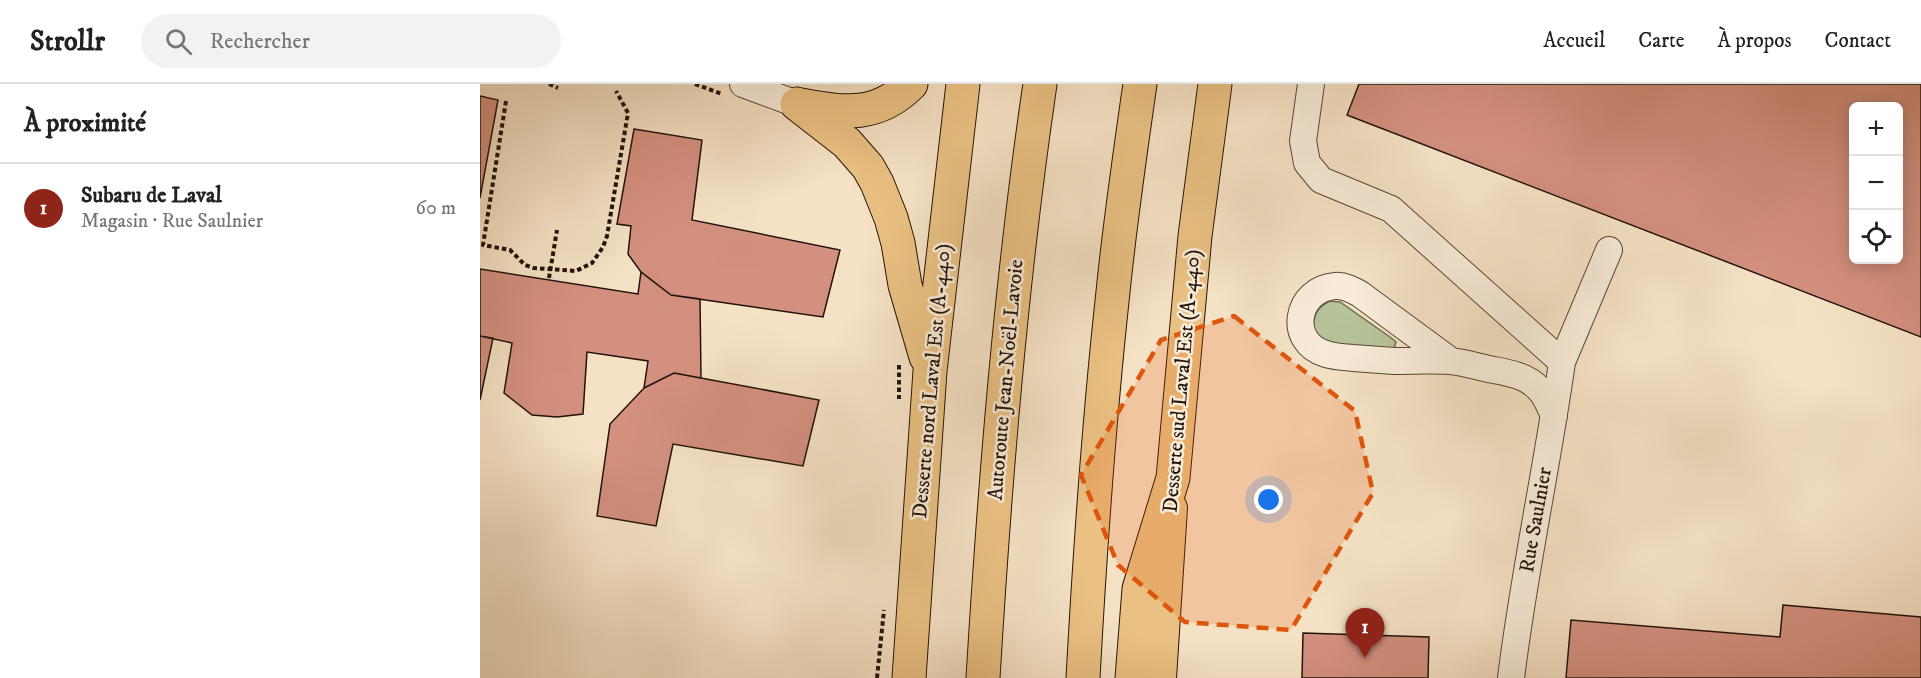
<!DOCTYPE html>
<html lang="fr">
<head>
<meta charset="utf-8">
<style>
	:root { --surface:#fff; --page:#f2f2f2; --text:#222; --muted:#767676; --line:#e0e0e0; --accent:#8f2418 }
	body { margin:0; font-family:"IM FELL DW Pica",serif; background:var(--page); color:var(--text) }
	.controls { position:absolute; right:18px; top:18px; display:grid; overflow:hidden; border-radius:9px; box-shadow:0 3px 15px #0003 }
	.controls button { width:54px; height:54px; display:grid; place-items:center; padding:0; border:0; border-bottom:2px solid var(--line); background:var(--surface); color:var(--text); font:30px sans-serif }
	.you { position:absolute; left:789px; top:416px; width:21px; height:21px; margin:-15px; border:4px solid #fff; border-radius:50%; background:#1a73e8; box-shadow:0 0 0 9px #1a73e833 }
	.badge { display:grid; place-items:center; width:39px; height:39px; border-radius:50%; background:var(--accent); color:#fff; font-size:20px; font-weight:700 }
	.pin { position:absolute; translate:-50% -50px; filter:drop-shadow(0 2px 3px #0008) }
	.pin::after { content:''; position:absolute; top:32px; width:21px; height:18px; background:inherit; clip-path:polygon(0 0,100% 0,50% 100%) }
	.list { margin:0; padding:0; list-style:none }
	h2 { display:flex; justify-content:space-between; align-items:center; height:78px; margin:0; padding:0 24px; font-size:26px }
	h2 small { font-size:20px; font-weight:400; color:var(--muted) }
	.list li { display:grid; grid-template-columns:39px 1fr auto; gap:18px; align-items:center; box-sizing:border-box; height:90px; padding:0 24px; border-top:2px solid var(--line) }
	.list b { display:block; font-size:22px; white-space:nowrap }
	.list p { margin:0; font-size:20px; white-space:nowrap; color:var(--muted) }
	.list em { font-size:20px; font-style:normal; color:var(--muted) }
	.icon { flex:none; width:33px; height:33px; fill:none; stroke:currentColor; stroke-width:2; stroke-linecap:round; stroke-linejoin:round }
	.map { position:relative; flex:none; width:1441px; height:594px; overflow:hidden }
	header { display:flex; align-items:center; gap:36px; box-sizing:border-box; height:84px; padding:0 30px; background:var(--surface); border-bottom:2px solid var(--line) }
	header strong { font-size:28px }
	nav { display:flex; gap:33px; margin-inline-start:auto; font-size:21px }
	.search { width:420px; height:54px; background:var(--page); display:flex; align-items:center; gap:15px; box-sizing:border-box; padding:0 21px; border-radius:33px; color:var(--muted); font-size:22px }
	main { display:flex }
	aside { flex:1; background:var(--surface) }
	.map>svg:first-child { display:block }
	.green { fill:#b6c499; stroke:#6c6c50; stroke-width:1.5 }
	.building { fill:#d3907f; stroke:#221308; stroke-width:1.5; fill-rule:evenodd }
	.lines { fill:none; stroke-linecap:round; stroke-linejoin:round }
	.minor-casing { stroke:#574737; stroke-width:28 }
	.major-casing { stroke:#221308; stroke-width:34 }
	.highway-casing { stroke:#221308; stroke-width:35 }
	.path { stroke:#221308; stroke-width:4; stroke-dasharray:4.5 3; stroke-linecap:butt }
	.minor { stroke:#f8ecd9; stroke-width:26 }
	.major { stroke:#eac182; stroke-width:32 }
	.highway { stroke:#eac182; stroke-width:33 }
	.marked { fill:#de560c; fill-opacity:0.2; stroke:#de560c; stroke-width:4.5; stroke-dasharray:12 8; stroke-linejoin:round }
	.labels { text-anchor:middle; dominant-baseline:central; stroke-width:5; stroke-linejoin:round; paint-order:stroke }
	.street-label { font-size:21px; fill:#221308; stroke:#f8ecd9 }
</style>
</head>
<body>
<header>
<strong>Strollr</strong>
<div class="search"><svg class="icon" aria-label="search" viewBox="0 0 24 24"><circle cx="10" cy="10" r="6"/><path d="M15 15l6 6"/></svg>Rechercher</div>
<nav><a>Accueil</a><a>Carte</a><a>À propos</a><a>Contact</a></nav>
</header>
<main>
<aside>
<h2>À proximité<small></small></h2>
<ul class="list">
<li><span class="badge">1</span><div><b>Subaru de Laval</b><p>Magasin · Rue Saulnier</p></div><em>60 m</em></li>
</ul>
</aside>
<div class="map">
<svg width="1441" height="594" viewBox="0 0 1441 594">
	<rect width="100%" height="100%" fill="#f5e2c5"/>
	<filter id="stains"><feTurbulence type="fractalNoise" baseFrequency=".00333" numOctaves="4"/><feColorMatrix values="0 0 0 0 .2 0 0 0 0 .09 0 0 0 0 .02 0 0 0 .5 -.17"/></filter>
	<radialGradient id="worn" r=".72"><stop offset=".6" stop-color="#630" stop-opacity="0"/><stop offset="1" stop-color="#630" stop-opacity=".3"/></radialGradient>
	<path class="green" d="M850 217 860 218 910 253 916 258 914 264 909 266 851 261 832 248C834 232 835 224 850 217Z"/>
	<path class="building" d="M879 0H1441V253L867 31ZM1374 22H1418V176H1374Z
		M0 12 18 16 0 114Z
		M154 45 222 56 212 136 360 166 343 233 191 211 161 188 148 170 151 142 137 140Z
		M0 185 158 210 161 188 191 211 220 215 221 294 194 289 164 304 168 277 107 268 103 330 77 333 52 331 24 309 32 259 0 252Z
		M0 252 13 254 0 316Z
		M194 289 339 316 323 382 193 360 176 442 117 432 130 340 164 304Z
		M1303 521 1441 533V594H1086L1091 536 1300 553Z
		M823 549 949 553 948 594H822Z"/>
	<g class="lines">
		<g class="minor-casing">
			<path id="minor" d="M263 0 317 20
				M831 0 823 57 827 79 841 96 911 125 1082 278 1129 166
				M971 277 880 210C873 206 864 201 855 202 816 205 806 258 846 270 855 273 864 273 873 274 887 275 901 276 914 277 932 277 951 276 969 277 983 278 999 283 1014 286 1030 289 1047 292 1059 305 1066 312 1070 323 1074 332
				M1031 594C1044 488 1067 384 1082 278"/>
		</g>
		<g class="major-casing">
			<path id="major" d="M680 594 691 424"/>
		</g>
		<g class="highway-casing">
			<path id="highway" d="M317 20 367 59 388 83 397 99 411 134 418 159 425 201 446 273
				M321 21C365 29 397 34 431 0
				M429 594 450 287 483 0
				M503 594C515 395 531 197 560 0
				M603 594C610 465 619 336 633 208 640 138 650 69 660 0
				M652 594 659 505 693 394 715 152 735 0"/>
		</g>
		<path class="path" d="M69 0 78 4
			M215 0 242 10
			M26 17 3 161 30 166 45 181 54 184 96 187 112 179 123 163 127 152 148 29 136 7
			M69 194 77 146
			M419 281V315
			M397 594 404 526"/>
		<use href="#minor" class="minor"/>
		<use href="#major" class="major"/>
		<use href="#highway" class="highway"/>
	</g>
	<path class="marked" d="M754 232 875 327 893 409 811 546 705 538 638 481 601 391 681 256Z"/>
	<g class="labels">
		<g class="street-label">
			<text transform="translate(526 296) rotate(-85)">Autoroute Jean-Noël-Lavoie</text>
			<text transform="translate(452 297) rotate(-85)">Desserte nord Laval Est (A-440)</text>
			<text transform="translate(702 297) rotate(-85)">Desserte sud Laval Est (A-440)</text>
			<text transform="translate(1056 436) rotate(-80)">Rue Saulnier</text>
		</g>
	</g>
	<rect width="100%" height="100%" filter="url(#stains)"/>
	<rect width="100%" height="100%" fill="url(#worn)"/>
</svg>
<div class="controls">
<button>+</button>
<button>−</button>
<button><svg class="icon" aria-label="locate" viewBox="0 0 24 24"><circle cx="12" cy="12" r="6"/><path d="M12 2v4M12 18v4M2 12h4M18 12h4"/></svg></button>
</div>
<div class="you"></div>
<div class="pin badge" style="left:885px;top:574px">1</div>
</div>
</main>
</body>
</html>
